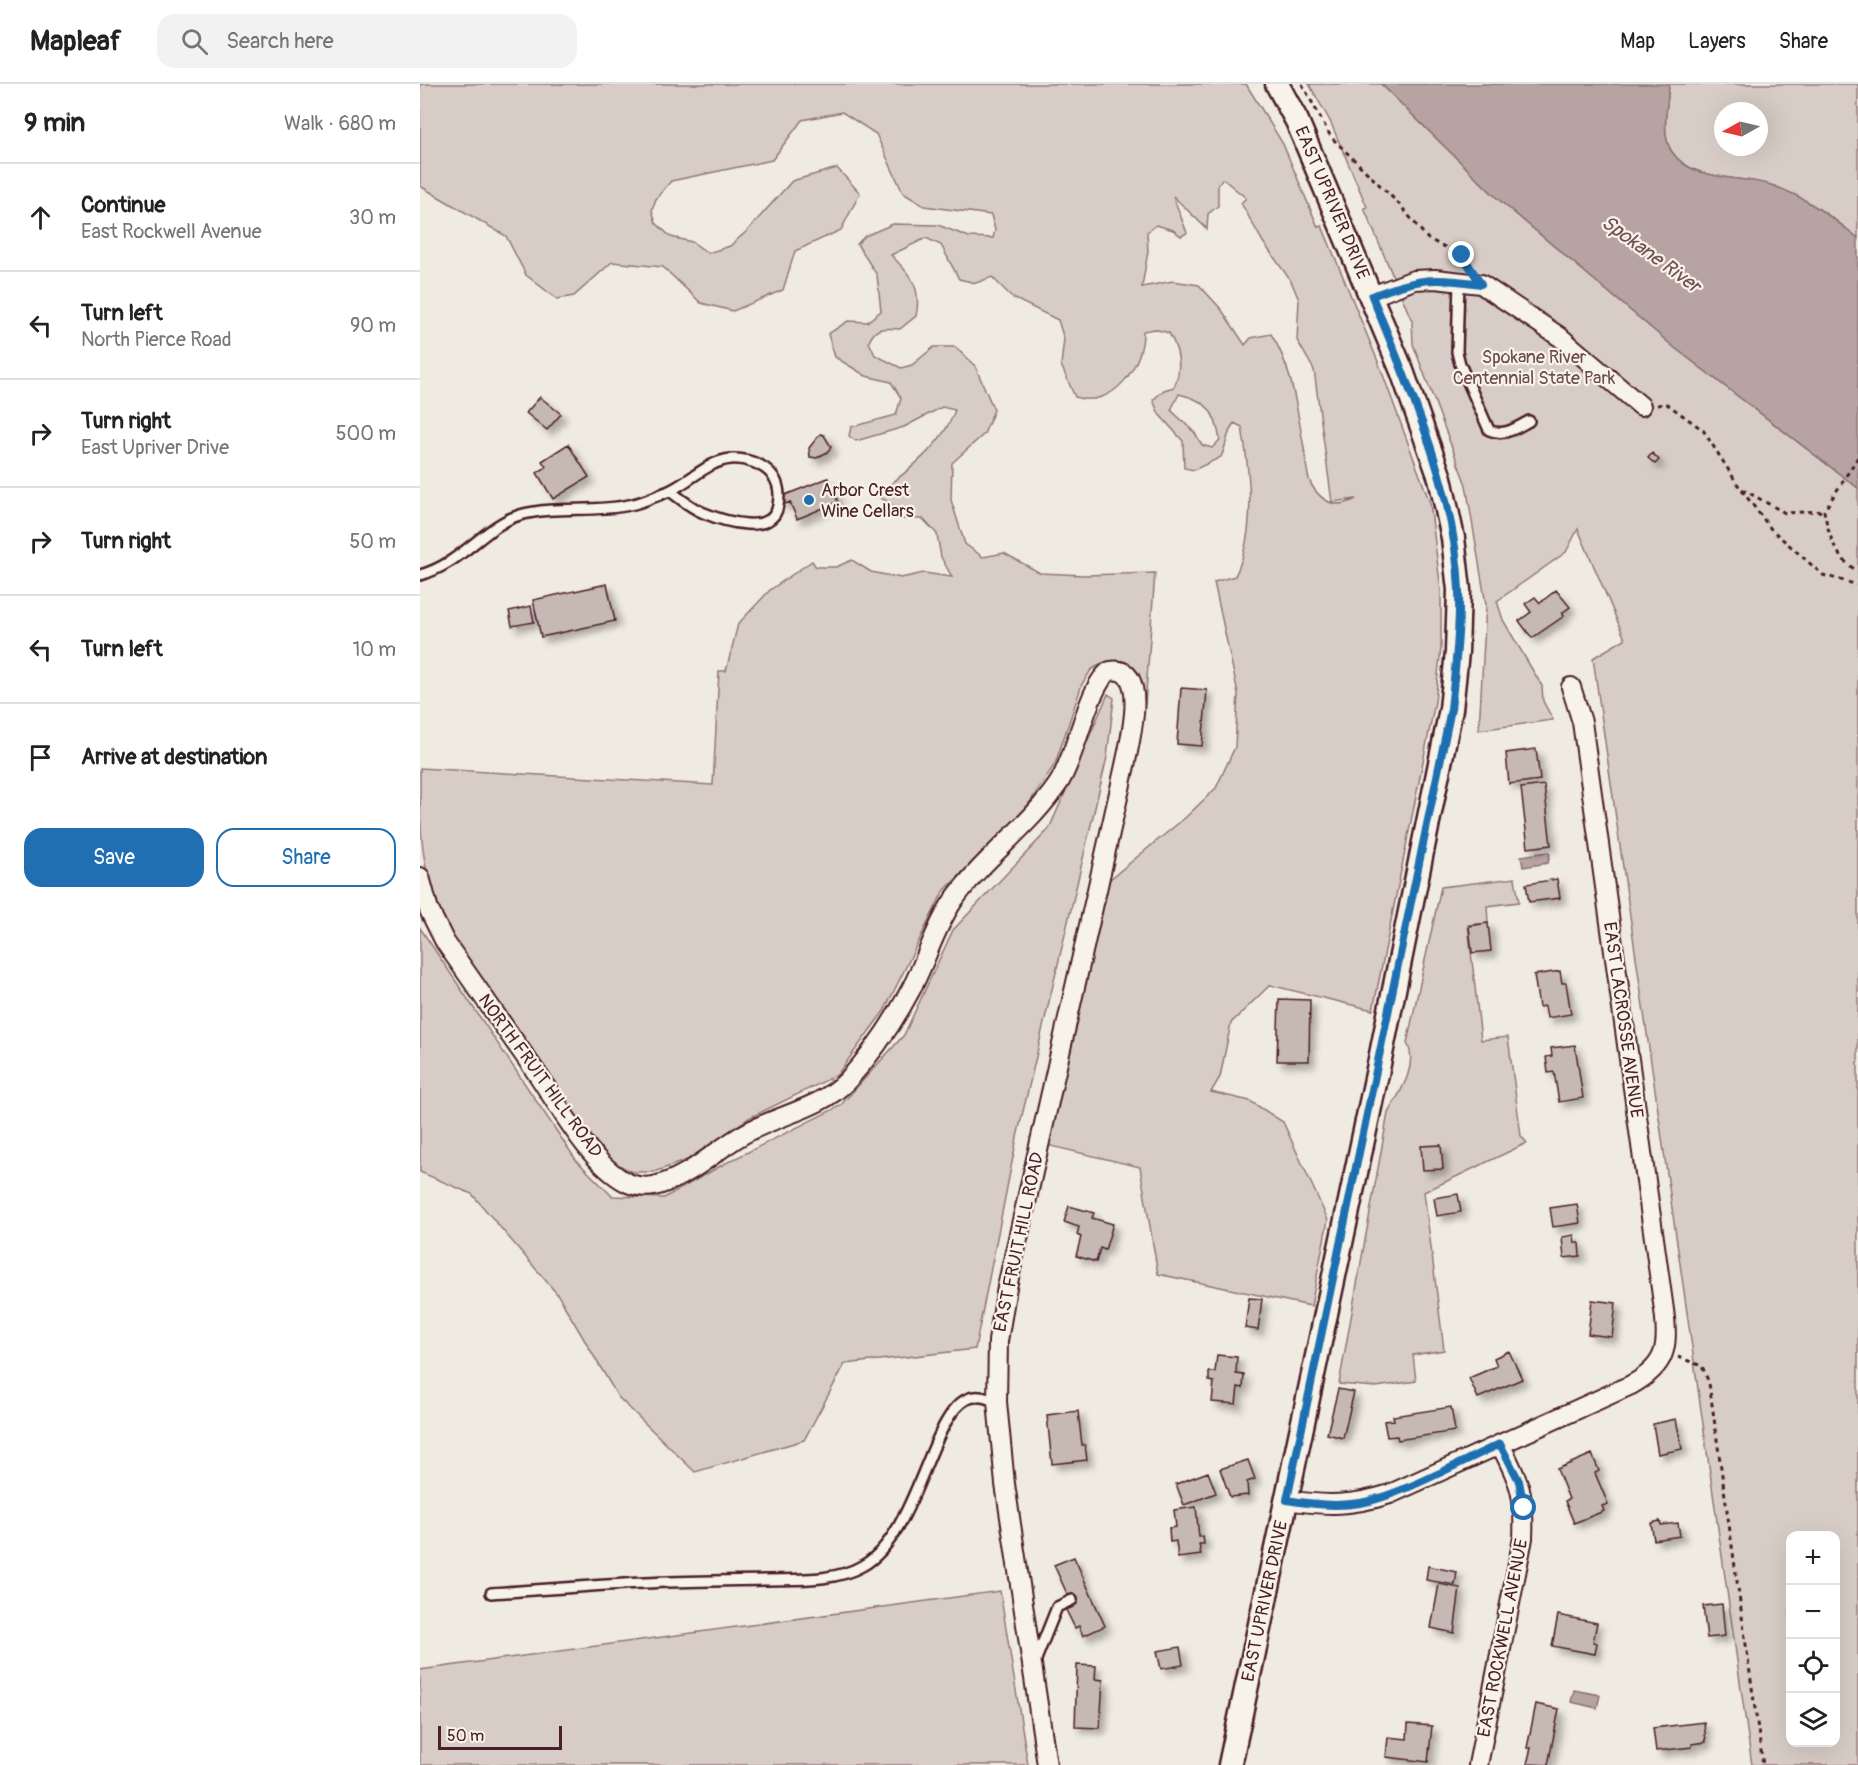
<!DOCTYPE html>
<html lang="en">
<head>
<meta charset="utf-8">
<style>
	:root { --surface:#fff; --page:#f2f2f2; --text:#222; --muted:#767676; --line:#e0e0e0; --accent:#1f6fb2 }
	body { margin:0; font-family:Pangolin,sans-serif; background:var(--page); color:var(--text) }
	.controls { position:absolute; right:18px; bottom:18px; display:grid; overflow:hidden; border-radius:12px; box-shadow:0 6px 24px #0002 }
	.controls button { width:54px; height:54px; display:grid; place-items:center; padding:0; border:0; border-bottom:2px solid var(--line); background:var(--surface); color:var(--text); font:30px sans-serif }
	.compass { position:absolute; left:1294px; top:18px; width:54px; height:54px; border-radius:50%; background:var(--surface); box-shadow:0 6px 24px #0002; rotate:262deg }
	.scale { position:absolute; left:18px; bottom:15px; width:124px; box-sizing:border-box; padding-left:6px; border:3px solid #4a1f2b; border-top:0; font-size:16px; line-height:21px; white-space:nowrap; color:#4a1f2b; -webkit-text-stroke:4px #f7f3e8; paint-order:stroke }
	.stop { position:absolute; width:18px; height:18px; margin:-14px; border:4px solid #1f6fb2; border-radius:50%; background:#fff }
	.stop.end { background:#1f6fb2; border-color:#fff; box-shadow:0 2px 6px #0008 }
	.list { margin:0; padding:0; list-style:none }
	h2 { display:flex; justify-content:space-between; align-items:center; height:78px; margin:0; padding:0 24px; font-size:26px }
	h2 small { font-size:20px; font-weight:400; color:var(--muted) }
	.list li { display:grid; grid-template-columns:39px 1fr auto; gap:18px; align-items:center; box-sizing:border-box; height:108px; padding:0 24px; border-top:2px solid var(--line) }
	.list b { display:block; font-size:22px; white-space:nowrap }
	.list p { margin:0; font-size:20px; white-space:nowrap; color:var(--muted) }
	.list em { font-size:20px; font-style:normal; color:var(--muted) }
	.actions { display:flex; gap:12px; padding:18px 24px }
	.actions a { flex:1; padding:14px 0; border:2px solid var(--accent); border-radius:18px; text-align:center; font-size:21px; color:var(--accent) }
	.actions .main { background:var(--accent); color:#fff }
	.icon { flex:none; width:33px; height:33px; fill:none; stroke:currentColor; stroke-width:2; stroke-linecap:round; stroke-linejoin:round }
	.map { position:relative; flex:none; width:1438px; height:1681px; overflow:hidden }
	header { display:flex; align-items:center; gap:36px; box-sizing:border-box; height:84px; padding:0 30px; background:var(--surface); border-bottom:2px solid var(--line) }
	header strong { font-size:28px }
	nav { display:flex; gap:33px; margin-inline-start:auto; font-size:21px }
	.search { width:420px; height:54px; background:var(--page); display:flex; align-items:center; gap:15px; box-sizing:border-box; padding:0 21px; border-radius:18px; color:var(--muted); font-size:22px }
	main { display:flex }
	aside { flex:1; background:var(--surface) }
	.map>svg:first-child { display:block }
	.green { fill:#d8cdc6; stroke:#917678; stroke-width:1.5; fill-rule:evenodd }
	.water { fill:#b7a4a2; stroke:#8b6f72; stroke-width:1.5 }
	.building { fill:#c6b8b3; stroke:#4a1f2b; stroke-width:1.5; filter:url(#shadow) }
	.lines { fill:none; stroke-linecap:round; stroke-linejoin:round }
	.service-casing { stroke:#4a1f2b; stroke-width:14 }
	.minor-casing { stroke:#4a1f2b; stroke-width:22 }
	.tertiary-casing { stroke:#4a1f2b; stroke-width:27 }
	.path { stroke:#4a1f2b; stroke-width:3; stroke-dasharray:4.5 4.5; stroke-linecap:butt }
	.service { stroke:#f7f3e8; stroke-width:9 }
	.minor { stroke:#f7f3e8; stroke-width:18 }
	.tertiary { stroke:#f7f3e8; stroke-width:22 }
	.route { stroke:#1f6fb2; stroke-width:8 }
	.poi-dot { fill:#1f6fb2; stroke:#f7f3e8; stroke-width:2 }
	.labels { text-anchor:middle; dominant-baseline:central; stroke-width:4.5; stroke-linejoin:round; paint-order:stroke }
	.street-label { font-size:18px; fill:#4a1f2b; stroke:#f7f3e8 }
	.park-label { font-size:18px; fill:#6e4a52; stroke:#f7f3e8 }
	.poi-label { font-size:18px; fill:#4a1f2b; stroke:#f7f3e8; text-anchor:start }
	.water-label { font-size:20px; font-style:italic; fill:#704e55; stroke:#f7f3e8 }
</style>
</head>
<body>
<header>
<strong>Mapleaf</strong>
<div class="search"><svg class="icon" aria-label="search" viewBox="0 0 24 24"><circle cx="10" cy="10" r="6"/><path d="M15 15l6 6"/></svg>Search here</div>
<nav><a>Map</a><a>Layers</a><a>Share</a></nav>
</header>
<main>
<aside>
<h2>9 min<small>Walk · 680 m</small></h2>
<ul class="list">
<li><svg class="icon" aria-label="ahead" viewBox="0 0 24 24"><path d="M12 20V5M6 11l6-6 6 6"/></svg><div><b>Continue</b><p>East Rockwell Avenue</p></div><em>30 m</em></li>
<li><svg class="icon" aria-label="left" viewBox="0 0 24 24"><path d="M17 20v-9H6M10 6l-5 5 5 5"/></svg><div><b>Turn left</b><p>North Pierce Road</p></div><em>90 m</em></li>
<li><svg class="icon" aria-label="right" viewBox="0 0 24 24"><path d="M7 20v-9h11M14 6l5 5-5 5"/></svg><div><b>Turn right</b><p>East Upriver Drive</p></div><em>500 m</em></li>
<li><svg class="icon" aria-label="right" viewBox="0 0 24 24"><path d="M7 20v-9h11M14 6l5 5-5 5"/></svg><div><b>Turn right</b></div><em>50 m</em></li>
<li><svg class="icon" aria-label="left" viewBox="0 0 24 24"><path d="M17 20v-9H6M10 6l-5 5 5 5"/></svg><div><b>Turn left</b></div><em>10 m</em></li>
<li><svg class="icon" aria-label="arrive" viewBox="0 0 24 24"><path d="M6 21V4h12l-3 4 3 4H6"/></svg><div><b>Arrive at destination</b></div></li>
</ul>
<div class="actions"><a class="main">Save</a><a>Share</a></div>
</aside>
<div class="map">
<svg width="1438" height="1681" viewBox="0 0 1438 1681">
	<defs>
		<filter id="shadow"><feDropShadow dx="5.5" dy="5.5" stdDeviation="3" flood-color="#0004"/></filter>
	</defs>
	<rect width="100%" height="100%" fill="#f0ebe0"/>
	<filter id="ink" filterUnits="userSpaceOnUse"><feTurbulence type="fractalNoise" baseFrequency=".0167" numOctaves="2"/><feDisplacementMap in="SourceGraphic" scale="12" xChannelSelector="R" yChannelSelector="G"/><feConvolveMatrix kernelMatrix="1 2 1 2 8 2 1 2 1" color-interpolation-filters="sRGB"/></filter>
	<g filter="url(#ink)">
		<path class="green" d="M0 0H826L863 60 898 143 902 142 959 280 1010 419 1021 507V563L1015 618 953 926 850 901 811 939 800 993 791 1008 830 1017 863 1038 908 1136 891 1222 738 1190 720 1083 627 1061 683 801 766 733 796 704 815 663 818 609 794 498 815 492C837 446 830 392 822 343L814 339C806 350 807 361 801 373L774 386 764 384 763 357 739 330 733 316 744 306 754 303C762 285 759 266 749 249L734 245 723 247C724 281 693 326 655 313L641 281 644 255 638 236 593 214 572 193 556 199 539 195 521 161 506 154 471 171C491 191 502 204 496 232L480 245C464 244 455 242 449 258L455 271 481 284 492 281 514 263H535L555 282 574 326 564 350 532 379 531 416 545 460 563 473 584 469 620 489 664 491 735 489 725 621 719 589 702 577 682 579 671 586 662 600 635 680 604 727 523 808 464 927 417 991 329 1034 267 1076 234 1088H212L191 1077 162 1041 29 852C0 792 0 750 0 684L293 701 299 587H306L318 540 350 506 392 477 396 483H416L432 476 451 488 481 494 504 489 532 493 521 473 517 450 503 435H482L479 425 456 411C486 389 523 361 535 326L522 323 484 343 436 357 429 352 431 343 476 331 481 314 471 298 446 292 415 273 408 250 428 237 447 238 461 227 457 191 437 160 445 152 473 140 518 141 549 153 573 154 575 146 571 131 504 122 483 109 456 50 422 28 382 36 352 76 251 97 236 115 232 126 236 139 251 153 272 158 288 169 310 162 327 147 372 97 417 84 440 109 421 146 375 167 363 206 313 227 281 219 243 183 192 178 154 212 137 215 106 191 86 152 0 102ZM803 95 826 114 821 119 843 158 871 197 879 216 877 256 894 286 912 418 936 415C917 425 902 419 891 400 886 391 886 375 884 364 877 326 872 282 851 250L831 254 825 261 801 225 779 201 753 197 722 203 728 167 727 148 736 141 753 146 761 152 767 149 753 112 787 145 788 130 798 122V100ZM759 310C788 317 795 327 800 356L792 364 782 361 775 349 751 326Z
			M889 0H961L1078 115 1255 264 1438 404V1681H1332L1173 574 1205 555 1158 445 1146 468 1077 517 1083 536 1122 602 1123 617 1133 636 1059 646 1066 521 1046 401 993 260 992 237 944 124 947 123 910 37ZM1370 1452H1416V1658H1370Z
			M1249 0H1438V154C1412 133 1384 112 1351 101 1321 91 1273 99 1252 68 1240 51 1248 20 1249 0ZM1303 27H1339V63H1303Z
			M688 610 694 614 687 673 597 1053 555 1265 425 1280 384 1356 275 1388 198 1313 138 1211 52 1110 0 1088V844L156 1076 192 1112 244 1114 304 1080 420 1022 484 951 533 846 629 745Z
			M1095 794 1099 818 1067 822 1068 839 1048 841 1061 956 1088 953 1101 1052 1107 1059 1004 1108 1024 1266 993 1271 996 1297 956 1303 919 1300 968 1029C979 1010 999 982 987 959L1021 803Z
			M580 1507 608 1681H0V1586Z"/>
		<path class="water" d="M961 0H1249C1248 20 1240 51 1252 68 1273 99 1321 91 1351 101 1384 112 1412 133 1438 154V404L1255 264 1078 115Z
			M1127 768 1130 770 1128 779 1103 783 1101 772Z
			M1154 1606 1180 1611 1177 1624 1151 1618Z"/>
		<path class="building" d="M120 313 141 330 127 346 106 329Z
			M400 350 404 351 411 363 409 367 397 374 390 373 389 364Z
			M148 360 169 393 133 415 117 389 126 383 122 377Z
			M1232 369 1239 376 1235 380 1228 374Z
			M408 394 418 418 377 435 370 418 363 421 360 413Z
			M187 500 195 537 121 553 113 516Z
			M1136 506 1150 523 1142 529 1144 532 1112 554 1099 537 1111 528 1105 520 1115 513 1120 519Z
			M111 522 114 538 92 542 89 527Z
			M761 604 787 606 782 662 757 660Z
			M1116 665 1120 696 1089 700 1086 669Z
			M1124 701 1131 761 1108 764 1101 704Z
			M1137 795 1140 814 1109 818 1106 800Z
			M1068 839 1071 867 1052 869 1049 842Z
			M1140 887 1142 899H1146L1151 930 1127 934 1125 922 1119 923 1114 891Z
			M859 915 890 916 889 977H857Z
			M1155 961 1163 1014 1139 1018 1134 988 1128 989 1126 973 1132 972 1131 964Z
			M1021 1061 1023 1085 1003 1086 1001 1062Z
			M1038 1110 1041 1128 1017 1132 1014 1114Z
			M1157 1120 1160 1139 1133 1143 1130 1124Z
			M649 1122 674 1129 672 1134 693 1140 685 1166 680 1164 676 1178 656 1172 661 1153 657 1151 659 1143 644 1138Z
			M1154 1151 1155 1159H1159L1160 1172 1144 1174 1142 1153Z
			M829 1214 842 1215 838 1246 825 1244Z
			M1172 1216 1196 1219 1192 1253 1168 1250Z
			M1089 1267 1102 1295 1058 1314 1049 1294 1077 1282 1074 1274Z
			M797 1271 817 1273 816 1290 824 1291 823 1304 818 1303 816 1320 792 1318 794 1298 789 1297V1288H795Z
			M918 1305 934 1308 923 1354 907 1350Z
			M1031 1323 1035 1347 978 1356 977 1352 967 1353 964 1337 974 1336 973 1332Z
			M658 1327 662 1361H665L667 1376 632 1380 627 1331Z
			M1256 1335 1262 1365 1238 1370 1233 1340Z
			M1172 1370 1179 1387 1175 1389 1188 1420 1182 1422 1184 1427 1154 1439 1145 1417 1149 1415 1137 1385Z
			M828 1376 835 1395 827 1398 828 1411 810 1413 800 1385Z
			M788 1388 796 1409 764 1421 756 1400Z
			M776 1423 779 1453 783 1452 784 1460H779L781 1471 758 1474 756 1457 750 1458 749 1444 756 1443 754 1426Z
			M1240 1437 1241 1441 1258 1439 1260 1452 1234 1456 1231 1439Z
			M654 1473 685 1542 663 1552 659 1542 655 1544 646 1526 653 1523 634 1481Z
			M1008 1482 1037 1488 1035 1501 1006 1496Z
			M1019 1500 1040 1504 1034 1549 1011 1544Z
			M1302 1520 1305 1552 1287 1554 1283 1522Z
			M1138 1531 1177 1539 1173 1558 1177 1559 1175 1570 1132 1562Z
			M760 1563 763 1581 741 1585 737 1567Z
			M657 1581 676 1582 675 1595 683 1596 680 1644 655 1643Z
			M1116 1620 1139 1625 1128 1681 1107 1680 1111 1664H1107Z
			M1284 1638 1286 1658 1272 1660V1663L1236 1667 1233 1644Z
			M988 1640 1012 1642 1008 1678 966 1673 968 1653 987 1655Z"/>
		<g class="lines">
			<g class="service-casing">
				<path id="service" d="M1039 197 1037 268 1040 280 1069 346C1084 353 1096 344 1109 337
					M0 491C42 480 65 441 100 431 135 421 174 429 209 421 222 419 235 412 247 408 269 399 287 377 311 375 325 374 344 380 352 391 359 399 360 411 358 421 354 453 303 437 284 429 271 424 261 415 250 407
					M71 1509C122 1506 174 1501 225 1499 265 1497 304 1497 344 1496 376 1495 414 1498 442 1482 497 1452 510 1332 547 1315 557 1310 567 1314 577 1318
					M615 1578 637 1523 652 1516"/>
			</g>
			<g class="minor-casing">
				<path id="minor" d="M952 212 994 196 1015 195 1061 200 1140 253 1221 322
					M0 793 9 826 25 858C56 902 87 947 118 991 141 1025 171 1081 208 1099 220 1104 232 1104 244 1099 274 1089 297 1065 324 1050 357 1031 400 1025 427 997 451 971 473 939 490 907 506 878 514 845 533 817 563 774 608 744 638 700 656 674 668 600 690 587 735 579 705 676 701 700L587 1203 578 1257 577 1318 585 1400 627 1681
					M867 1416C906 1422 932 1422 970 1410L1211 1301C1246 1282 1249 1264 1244 1226L1162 638 1151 603
					M1058 1681 1103 1454C1105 1410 1100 1399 1080 1360"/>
			</g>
			<g class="tertiary-casing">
				<path id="tertiary" d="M810 1681 957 990 1031 625 1037 568 1039 506 1033 454 1020 394 982 287 877 37 857 0"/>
			</g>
			<path class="path" d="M882 0 911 53 979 120 1008 155 1042 171 1048 181
				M1237 321 1247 320 1283 346 1320 404 1351 445 1403 491 1438 501
				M1438 373 1404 427C1409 451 1415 475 1438 487
				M1322 405 1365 429 1404 427
				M1258 1273 1282 1282 1289 1299 1343 1681"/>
			<use href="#service" class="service"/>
			<use href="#minor" class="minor"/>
			<use href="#tertiary" class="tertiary"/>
		</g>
	</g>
	<g class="lines" filter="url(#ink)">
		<path class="route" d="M1042 171 1061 200C1012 193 998 194 952 212 990 306 1035 404 1039 506 1040 545 1035 586 1031 625L867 1416C892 1420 915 1423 940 1419 980 1412 1042 1377 1080 1360L1099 1397 1104 1424"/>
	</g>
	<circle class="poi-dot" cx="389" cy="416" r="6"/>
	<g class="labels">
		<g class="street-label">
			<text transform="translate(912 119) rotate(67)">EAST UPRIVER DRIVE</text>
			<text transform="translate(1203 936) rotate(82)">EAST LACROSSE AVENUE</text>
			<text transform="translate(120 992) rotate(54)">NORTH FRUIT HILL ROAD</text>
			<text transform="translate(599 1158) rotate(-78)">EAST FRUIT HILL ROAD</text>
			<text transform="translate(845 1517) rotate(-78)">EAST UPRIVER DRIVE</text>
			<text transform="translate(1083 1554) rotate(-79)">EAST ROCKWELL AVENUE</text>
		</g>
		<g class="park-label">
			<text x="1114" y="273">Spokane River<tspan x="1114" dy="21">Centennial State Park</tspan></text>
		</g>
		<g class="poi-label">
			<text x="401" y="406">Arbor Crest<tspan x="401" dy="21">Wine Cellars</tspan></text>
		</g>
		<g class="water-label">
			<text transform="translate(1231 170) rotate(36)">Spokane River</text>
		</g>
	</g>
</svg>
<div class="controls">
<button>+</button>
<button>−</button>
<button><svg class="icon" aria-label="locate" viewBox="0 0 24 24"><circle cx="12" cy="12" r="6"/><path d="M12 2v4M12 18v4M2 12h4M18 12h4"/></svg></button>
<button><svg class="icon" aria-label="layers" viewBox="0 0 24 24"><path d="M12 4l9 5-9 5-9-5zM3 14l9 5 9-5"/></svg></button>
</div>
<svg class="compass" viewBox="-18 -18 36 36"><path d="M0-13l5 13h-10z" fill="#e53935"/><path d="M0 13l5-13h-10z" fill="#767676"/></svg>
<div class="scale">50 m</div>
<div class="stop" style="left:1104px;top:1424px"></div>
<div class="stop end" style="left:1042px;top:171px"></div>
</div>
</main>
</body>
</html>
